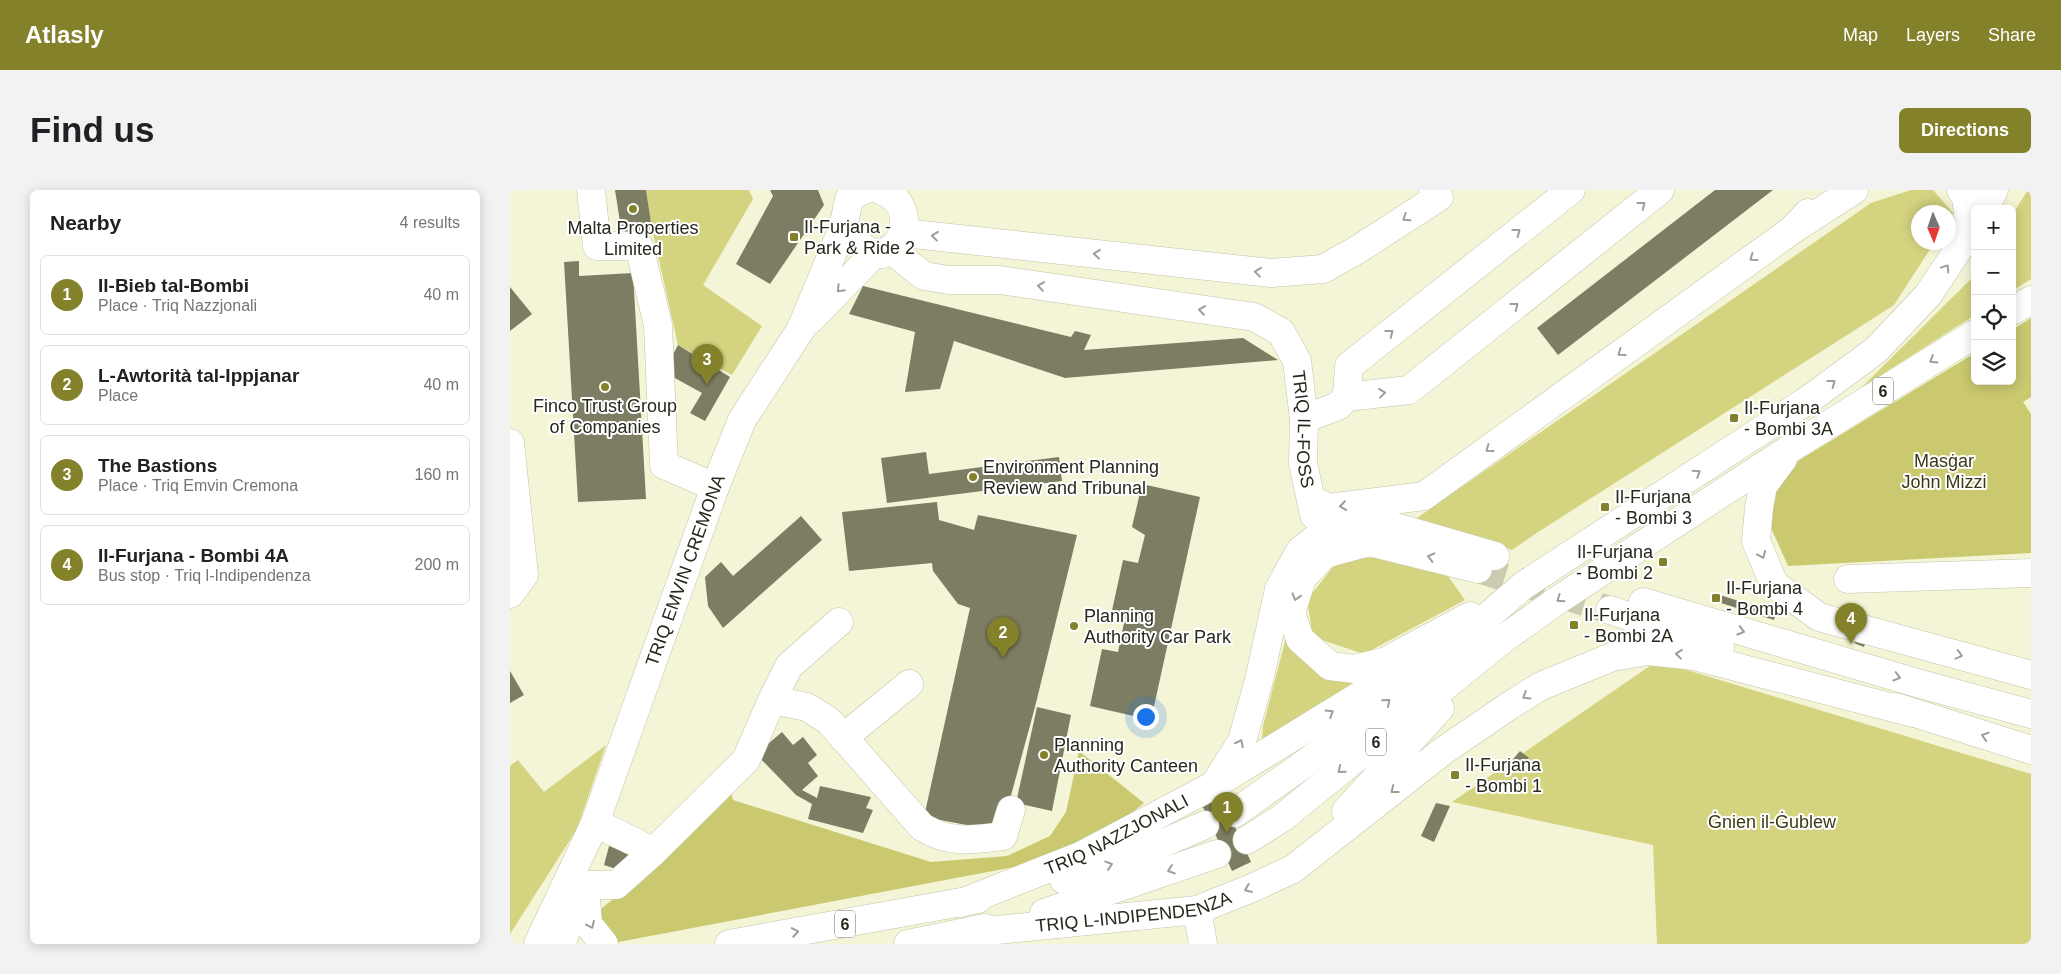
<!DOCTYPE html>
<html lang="en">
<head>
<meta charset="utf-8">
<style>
	:root { --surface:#fff; --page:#f2f2f2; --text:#202124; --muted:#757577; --line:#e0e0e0; --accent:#83812a }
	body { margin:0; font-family:Helvetica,sans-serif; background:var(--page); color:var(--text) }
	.controls { position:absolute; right:15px; top:15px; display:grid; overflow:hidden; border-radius:8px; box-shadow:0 2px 12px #0003 }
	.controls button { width:45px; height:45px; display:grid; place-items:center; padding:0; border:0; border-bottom:1px solid var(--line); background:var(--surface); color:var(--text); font:25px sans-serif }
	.compass { position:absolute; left:1401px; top:15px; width:45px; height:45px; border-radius:50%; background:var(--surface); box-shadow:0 2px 12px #0003; rotate:178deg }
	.you { position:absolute; left:635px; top:526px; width:18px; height:18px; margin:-12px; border:4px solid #fff; border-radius:50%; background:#1a73e8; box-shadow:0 0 0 8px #1a73e833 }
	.badge { display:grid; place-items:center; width:32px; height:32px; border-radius:50%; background:var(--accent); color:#fff; font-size:16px; font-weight:700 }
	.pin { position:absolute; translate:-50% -41px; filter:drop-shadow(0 1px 2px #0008) }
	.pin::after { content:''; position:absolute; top:26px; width:18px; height:15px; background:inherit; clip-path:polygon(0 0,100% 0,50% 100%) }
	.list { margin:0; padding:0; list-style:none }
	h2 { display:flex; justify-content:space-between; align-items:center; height:65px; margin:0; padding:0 20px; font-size:21px }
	h2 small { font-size:16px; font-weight:400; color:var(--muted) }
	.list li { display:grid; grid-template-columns:32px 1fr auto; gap:15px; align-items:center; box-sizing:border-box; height:80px; margin:0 10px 10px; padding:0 10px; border:1px solid var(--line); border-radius:8px }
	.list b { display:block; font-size:19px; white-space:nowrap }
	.list p { margin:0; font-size:16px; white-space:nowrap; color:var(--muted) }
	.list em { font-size:16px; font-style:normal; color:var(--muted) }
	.icon { flex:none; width:28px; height:28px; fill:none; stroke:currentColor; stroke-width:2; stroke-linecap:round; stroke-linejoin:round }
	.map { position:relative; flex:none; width:1521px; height:754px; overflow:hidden; border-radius:8px }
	header { display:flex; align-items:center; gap:30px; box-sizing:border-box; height:70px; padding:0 25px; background:var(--accent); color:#fff }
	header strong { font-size:24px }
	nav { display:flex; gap:28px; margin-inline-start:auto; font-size:18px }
	.intro { display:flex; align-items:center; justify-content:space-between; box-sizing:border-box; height:120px; padding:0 30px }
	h1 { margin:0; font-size:35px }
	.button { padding:12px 22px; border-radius:8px; background:var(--accent); color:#fff; font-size:18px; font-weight:700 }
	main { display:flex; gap:30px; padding:0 30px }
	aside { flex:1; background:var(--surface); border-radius:8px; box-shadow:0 2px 12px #0003 }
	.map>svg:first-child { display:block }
	.green { fill:#d4d380 }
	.forest { fill:#cac970 }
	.building { fill:#7d7d63 }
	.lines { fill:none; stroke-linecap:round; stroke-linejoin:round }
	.highway-tunnel { stroke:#cbcbb2; stroke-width:28; stroke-dasharray:28 14; stroke-linecap:butt }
	.minor-casing { stroke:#c3c4a8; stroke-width:29 }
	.highway-casing { stroke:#c3c4a8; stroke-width:29 }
	.minor { stroke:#fff; stroke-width:28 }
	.highway { stroke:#fff; stroke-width:28 }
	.oneway { stroke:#9e9e99 }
	.poi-dot { fill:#83812a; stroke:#fff; stroke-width:2 }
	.labels { text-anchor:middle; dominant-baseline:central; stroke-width:4; stroke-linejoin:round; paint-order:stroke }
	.shield { fill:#fff; stroke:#686860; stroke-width:1 }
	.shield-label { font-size:16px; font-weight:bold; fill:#27271c }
	.poi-label { font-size:18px; fill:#27271c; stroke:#fff; text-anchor:start }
	.street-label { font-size:18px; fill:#27271c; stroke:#fff }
	.park-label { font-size:18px; fill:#3b3a14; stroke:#fff }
</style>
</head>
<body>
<header>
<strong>Atlasly</strong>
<nav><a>Map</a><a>Layers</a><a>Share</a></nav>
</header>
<div class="intro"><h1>Find us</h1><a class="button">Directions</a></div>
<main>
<aside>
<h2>Nearby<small>4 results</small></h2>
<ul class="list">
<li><span class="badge">1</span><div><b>Il-Bieb tal-Bombi</b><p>Place · Triq Nazzjonali</p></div><em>40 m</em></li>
<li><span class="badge">2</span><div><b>L-Awtorità tal-Ippjanar</b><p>Place</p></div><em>40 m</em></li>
<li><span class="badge">3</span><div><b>The Bastions</b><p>Place · Triq Emvin Cremona</p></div><em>160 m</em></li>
<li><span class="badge">4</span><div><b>Il-Furjana - Bombi 4A</b><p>Bus stop · Triq l-Indipendenza</p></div><em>200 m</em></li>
</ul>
</aside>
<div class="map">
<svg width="1521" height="754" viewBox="0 0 1521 754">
	<rect width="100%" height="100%" fill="#f4f4d7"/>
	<path class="green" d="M136 0H239L243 9 193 95 252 136 222 185 168 155 142 39Z
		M1401 0H1423L1443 23 1439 31 1438 22H1408V52L1424 53 1384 115 1025 344 1002 360 907 328 1361 13Z
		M1518 0H1521V89L1502 101V25Z
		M1465 84V125L1351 198 1462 88Z
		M876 367 938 386 955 410 854 464 803 447 797 410 829 369Z
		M779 436 855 489 760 553 752 549 753 536Z
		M1147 471 1521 584V754H1147L1143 655 942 612Z
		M96 555 67 639 0 744V576L8 570 34 602Z"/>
	<path class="forest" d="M1521 128V207L1513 212 1521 224V363L1278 376 1259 333 1260 308 1273 280 1465 163V191H1502V140Z
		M569 561 634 613 582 654 530 672 98 754 82 726 122 694 221 602 223 610 421 672 497 666 540 646 556 622Z"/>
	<path class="building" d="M105 0H136L142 39 119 44 111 38Z
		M260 0H308L314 15 260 94 226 74 263 6Z
		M1205 0H1263L1048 165 1027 138Z
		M69 71V86L123 83 136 309 68 312 54 72Z
		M353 96 561 147 565 141 581 145 574 160 733 148 768 170 555 188 444 151 430 199 395 202 405 142 339 124Z
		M0 97 22 124 0 141Z
		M168 155 220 187 195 231 180 223 192 203 154 182Z
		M416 262 419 284 549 267 552 291 377 313 371 268Z
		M632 294 690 307 641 530 580 516 592 459 608 462 615 428 601 425 613 370 628 373 635 345 622 337Z
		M427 312 429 330 464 340 468 325 567 345 525 517 493 635 489 641 414 627 460 418 448 414 423 381 422 373 339 381 332 322Z
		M291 326 312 350 213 438 198 416 195 387 211 372 223 386Z
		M1210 405 1266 423 1264 430 1208 412Z
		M1356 450 1354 457 1346 454 1343 451Z
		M0 481 14 505 0 513Z
		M527 517 561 525 542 621 506 613Z
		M272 542 283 555 293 547 307 565 298 573 308 586 292 600 307 608 310 596 361 607 356 618 363 620 353 643 298 629 302 614 286 605 246 564Z
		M1010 561 1019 568 1007 582 999 574Z
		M711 606 741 672 722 681 692 615Z
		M926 613 940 616 924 652 911 646Z
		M99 656 120 663 106 679 94 675Z"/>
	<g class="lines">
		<path class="highway-tunnel" d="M968 379 1100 420"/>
		<g class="minor-casing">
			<g id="minor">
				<path d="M81 0 87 56H129L148 135 154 275 205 297"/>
				<path d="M333 38C342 48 350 58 363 63 389 73 414 15 370 0"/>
				<path d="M394 43 761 83 813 79 847 60 929 7 923 0"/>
				<path id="s1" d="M380 59 414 86 439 90H490L744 127 771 142 787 171 794 229 793 273 804 325"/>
				<path d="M301 129 364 64"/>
				<path d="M837 207 839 176 1061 0"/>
				<path d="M794 229 828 216 837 207 899 200 1150 0"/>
				<path d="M0 253 14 385 0 404"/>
				<path d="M801 309 819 318 914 306 1282 40 1298 23"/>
				<path d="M1338 389 1521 383"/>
				<path d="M262 510 279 476 329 432"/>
				<path d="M333 548 399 494"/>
				<path d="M85 633 127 653 142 663 236 570 262 510 297 517 319 531 412 637C440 654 462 650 493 646L501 620"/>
				<path d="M75 695 78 734 94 754"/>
				<path d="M75 695H106L142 663"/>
				<path d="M687 720 693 754"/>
				<path id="s2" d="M28 754 85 633 205 297 232 230 291 139 333 38 339 9 347 3 355 0"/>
				<path d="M52 754 66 704"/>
			</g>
		</g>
		<g class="highway-casing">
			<g id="highway">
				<path d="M1451 0 1456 7 1460 42"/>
				<path d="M1474 19 1484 0"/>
				<path d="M1282 40 1344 0"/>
				<path d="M1502 121 1521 110"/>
				<path d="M1273 269 1253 296 1249 318 1246 351 1264 394 1309 427 1521 485"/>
				<path d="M1133 412 1407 493 1521 524"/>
				<path d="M1100 420 1210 457"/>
				<path d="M960 426 874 472 844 479 820 476 790 449 781 423 792 388 815 364 859 352 968 379"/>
				<path d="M1386 517 1521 560"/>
				<path d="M708 589 732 551 749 490 769 399 790 361 809 346 828 337 875 334 985 366"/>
				<path d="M836 621 930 518"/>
				<path d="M725 623 859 528 1014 395 1301 208 1366 160 1418 105 1465 34"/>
				<path d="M737 650 772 628 992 450 1048 410 1281 258 1465 144"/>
				<path d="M554 690 616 669 695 635"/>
				<path id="s3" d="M451 713 570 666 704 595 903 473"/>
				<path d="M534 723 707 664"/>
				<path id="s4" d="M457 743 687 720 742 698 783 679 933 561 999 516 1031 496 1102 467 1138 461 1184 466 1403 523"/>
				<path d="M219 754 468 709"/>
				<path d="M398 754 475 738"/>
			</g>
		</g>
		<use href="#minor" class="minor"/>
		<use href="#highway" class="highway"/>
	</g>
	<defs><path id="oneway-chevron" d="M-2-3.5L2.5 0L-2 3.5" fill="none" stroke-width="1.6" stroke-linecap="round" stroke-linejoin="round" transform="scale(1.25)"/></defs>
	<g class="oneway">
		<use href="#oneway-chevron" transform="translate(1132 15) rotate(-38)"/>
		<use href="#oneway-chevron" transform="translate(896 28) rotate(147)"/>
		<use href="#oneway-chevron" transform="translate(1007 42) rotate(-38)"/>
		<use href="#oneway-chevron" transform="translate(425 46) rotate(-174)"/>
		<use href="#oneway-chevron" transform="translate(587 64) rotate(-174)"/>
		<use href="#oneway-chevron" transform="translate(1243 68) rotate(144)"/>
		<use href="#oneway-chevron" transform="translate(1436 78) rotate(-56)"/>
		<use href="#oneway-chevron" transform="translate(748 82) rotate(-174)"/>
		<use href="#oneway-chevron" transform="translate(531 96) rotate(-172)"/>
		<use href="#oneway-chevron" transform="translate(330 99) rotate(134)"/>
		<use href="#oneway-chevron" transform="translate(1005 116) rotate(-38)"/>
		<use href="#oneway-chevron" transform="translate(692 120) rotate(-172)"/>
		<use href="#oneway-chevron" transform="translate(880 143) rotate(-38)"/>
		<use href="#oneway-chevron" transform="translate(1111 163) rotate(144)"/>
		<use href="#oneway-chevron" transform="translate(1423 170) rotate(148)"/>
		<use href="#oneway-chevron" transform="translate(1322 193) rotate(-37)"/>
		<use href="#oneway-chevron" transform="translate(872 203) rotate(-7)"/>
		<use href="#oneway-chevron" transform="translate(979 259) rotate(144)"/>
		<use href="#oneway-chevron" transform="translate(1187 283) rotate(-33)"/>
		<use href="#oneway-chevron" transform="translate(833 316) rotate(172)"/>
		<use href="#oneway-chevron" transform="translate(1252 365) rotate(67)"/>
		<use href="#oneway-chevron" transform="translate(921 367) rotate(-166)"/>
		<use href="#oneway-chevron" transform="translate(786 407) rotate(107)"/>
		<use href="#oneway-chevron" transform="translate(1050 409) rotate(146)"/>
		<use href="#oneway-chevron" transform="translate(1231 441) rotate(16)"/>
		<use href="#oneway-chevron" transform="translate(1169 464) rotate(-174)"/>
		<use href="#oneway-chevron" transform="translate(1449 465) rotate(15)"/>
		<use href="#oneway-chevron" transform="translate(1387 487) rotate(16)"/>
		<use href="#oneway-chevron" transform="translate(1016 506) rotate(148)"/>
		<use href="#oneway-chevron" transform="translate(877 512) rotate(-41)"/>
		<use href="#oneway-chevron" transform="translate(820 523) rotate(-32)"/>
		<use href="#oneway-chevron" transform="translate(1475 546) rotate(-162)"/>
		<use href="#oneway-chevron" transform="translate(730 553) rotate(-63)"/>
		<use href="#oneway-chevron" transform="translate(831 580) rotate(141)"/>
		<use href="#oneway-chevron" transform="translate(884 600) rotate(142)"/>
		<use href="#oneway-chevron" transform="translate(599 675) rotate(-18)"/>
		<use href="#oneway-chevron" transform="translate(661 680) rotate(161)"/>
		<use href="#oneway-chevron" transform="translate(738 699) rotate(157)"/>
		<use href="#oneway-chevron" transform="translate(81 735) rotate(65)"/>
		<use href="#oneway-chevron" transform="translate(285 742) rotate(-10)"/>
	</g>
	<g class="poi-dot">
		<circle cx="123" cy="19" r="5"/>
		<rect x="279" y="42" width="10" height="10" rx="2.5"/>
		<circle cx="95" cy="197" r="5"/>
		<rect x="1219" y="223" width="10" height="10" rx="2.5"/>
		<circle cx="463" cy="287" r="5"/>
		<rect x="1090" y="312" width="10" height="10" rx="2.5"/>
		<rect x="1148" y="367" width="10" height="10" rx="2.5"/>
		<rect x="1201" y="403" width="10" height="10" rx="2.5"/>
		<rect x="1059" y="430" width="10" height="10" rx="2.5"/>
		<circle cx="564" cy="436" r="5"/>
		<circle cx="534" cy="565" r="5"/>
		<rect x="940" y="580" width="10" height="10" rx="2.5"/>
	</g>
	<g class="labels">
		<g class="shield">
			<rect x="1363" y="187.5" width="20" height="27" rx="4"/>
			<rect x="856" y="538.5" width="20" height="27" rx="4"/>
			<rect x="325" y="720.5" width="20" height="27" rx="4"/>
		</g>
		<g class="shield-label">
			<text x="1373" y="201">6</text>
			<text x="866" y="552">6</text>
			<text x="335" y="734">6</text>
		</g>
		<g class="poi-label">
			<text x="294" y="37">Il-Furjana -<tspan x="294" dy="21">Park &amp; Ride 2</tspan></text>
			<text x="123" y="38" text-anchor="middle">Malta Properties<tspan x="123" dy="21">Limited</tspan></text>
			<text x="95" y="216" text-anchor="middle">Finco Trust Group<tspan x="95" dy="21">of Companies</tspan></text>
			<text x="1234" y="218">Il-Furjana<tspan x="1234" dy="21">- Bombi 3A</tspan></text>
			<text x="473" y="277">Environment Planning<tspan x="473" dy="21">Review and Tribunal</tspan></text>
			<text x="1105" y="307">Il-Furjana<tspan x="1105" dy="21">- Bombi 3</tspan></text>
			<text x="1143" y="362" text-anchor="end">Il-Furjana<tspan x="1143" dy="21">- Bombi 2</tspan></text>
			<text x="1216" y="398">Il-Furjana<tspan x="1216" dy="21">- Bombi 4</tspan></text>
			<text x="1074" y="425">Il-Furjana<tspan x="1074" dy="21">- Bombi 2A</tspan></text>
			<text x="574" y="426">Planning<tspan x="574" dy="21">Authority Car Park</tspan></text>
			<text x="544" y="555">Planning<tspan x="544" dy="21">Authority Canteen</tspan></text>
			<text x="955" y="575">Il-Furjana<tspan x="955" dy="21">- Bombi 1</tspan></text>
		</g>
		<g class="street-label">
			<text stroke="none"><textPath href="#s1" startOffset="509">TRIQ IL-FOSS</textPath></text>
			<text stroke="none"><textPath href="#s2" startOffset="402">TRIQ EMVIN CREMONA</textPath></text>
			<text stroke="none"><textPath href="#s3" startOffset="170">TRIQ NAZZJONALI</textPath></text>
			<text stroke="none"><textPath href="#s4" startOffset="168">TRIQ L-INDIPENDENZA</textPath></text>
		</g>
		<g class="park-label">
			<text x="1434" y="271">Masġar<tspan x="1434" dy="21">John Mizzi</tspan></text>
			<text x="1262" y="632">Ġnien il-Ġublew</text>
		</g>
	</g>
</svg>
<div class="controls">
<button>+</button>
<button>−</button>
<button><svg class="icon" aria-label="locate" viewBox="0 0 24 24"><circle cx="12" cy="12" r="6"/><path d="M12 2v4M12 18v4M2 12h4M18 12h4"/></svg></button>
<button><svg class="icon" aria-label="layers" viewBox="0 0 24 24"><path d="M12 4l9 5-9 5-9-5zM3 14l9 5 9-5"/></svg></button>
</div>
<svg class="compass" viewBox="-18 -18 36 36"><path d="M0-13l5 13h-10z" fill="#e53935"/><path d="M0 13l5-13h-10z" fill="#757577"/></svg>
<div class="you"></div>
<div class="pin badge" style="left:717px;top:643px">1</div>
<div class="pin badge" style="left:493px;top:468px">2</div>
<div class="pin badge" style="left:197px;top:195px">3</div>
<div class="pin badge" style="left:1341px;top:454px">4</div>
</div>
</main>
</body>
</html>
